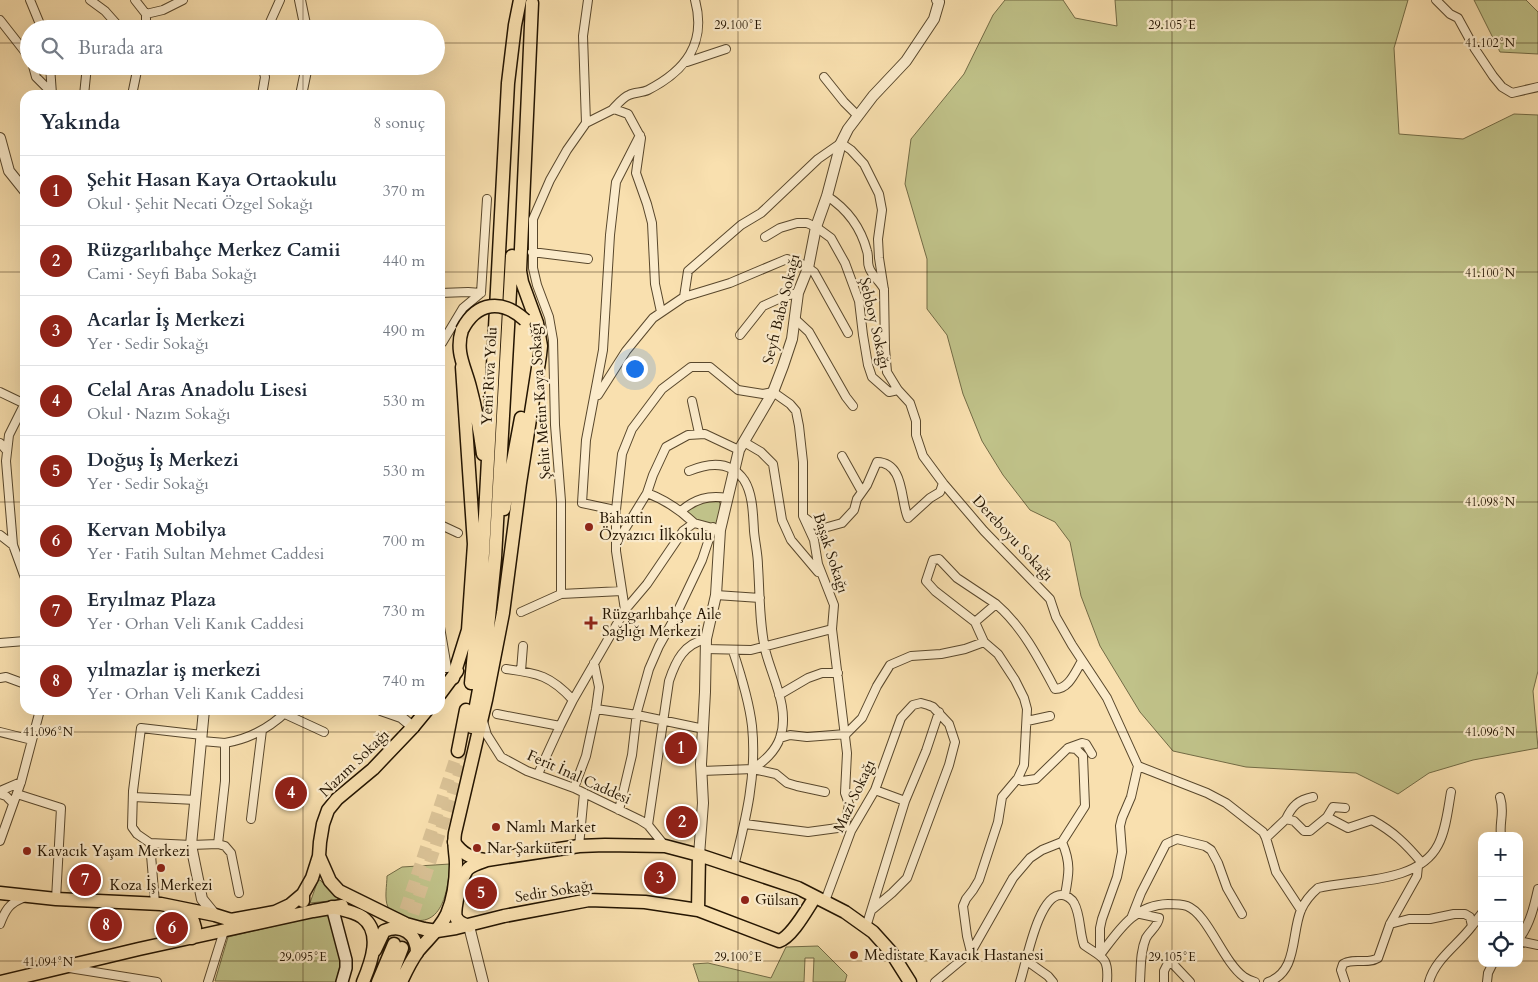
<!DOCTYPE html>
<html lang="tr">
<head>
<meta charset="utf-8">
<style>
	:root { --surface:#fff; --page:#f6f6f7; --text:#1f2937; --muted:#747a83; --line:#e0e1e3; --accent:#8f2418 }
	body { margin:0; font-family:Cardo,serif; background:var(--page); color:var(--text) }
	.controls { position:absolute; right:15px; bottom:15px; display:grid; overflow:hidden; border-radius:10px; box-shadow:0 5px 20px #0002 }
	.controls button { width:45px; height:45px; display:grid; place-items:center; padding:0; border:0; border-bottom:1px solid var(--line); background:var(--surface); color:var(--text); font:25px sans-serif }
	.you { position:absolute; left:634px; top:368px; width:18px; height:18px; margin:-12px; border:4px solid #fff; border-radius:50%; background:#1a73e8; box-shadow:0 0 0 8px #1a73e833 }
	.badge { display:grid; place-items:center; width:32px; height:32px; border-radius:50%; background:var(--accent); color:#fff; font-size:16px; font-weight:700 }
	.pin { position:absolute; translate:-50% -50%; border:2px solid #fff; box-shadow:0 1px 5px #0006 }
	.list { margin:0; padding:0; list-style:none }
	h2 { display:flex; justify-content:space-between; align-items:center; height:65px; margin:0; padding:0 20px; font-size:21px }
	h2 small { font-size:16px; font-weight:400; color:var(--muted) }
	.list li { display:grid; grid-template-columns:32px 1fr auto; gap:15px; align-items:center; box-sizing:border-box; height:70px; padding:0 20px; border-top:1px solid var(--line) }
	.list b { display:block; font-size:19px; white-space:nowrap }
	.list p { margin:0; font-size:16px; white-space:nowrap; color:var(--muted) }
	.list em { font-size:16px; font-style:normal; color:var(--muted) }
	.icon { flex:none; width:28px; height:28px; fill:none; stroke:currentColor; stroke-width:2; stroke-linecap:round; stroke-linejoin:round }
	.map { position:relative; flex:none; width:1538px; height:982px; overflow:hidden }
	.search { position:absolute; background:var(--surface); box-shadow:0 5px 20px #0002; left:20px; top:20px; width:425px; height:55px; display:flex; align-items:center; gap:12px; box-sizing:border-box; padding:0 18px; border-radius:28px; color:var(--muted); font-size:19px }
	.panel { position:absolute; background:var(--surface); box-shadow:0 5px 20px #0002; left:20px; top:90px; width:425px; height:625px; border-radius:15px }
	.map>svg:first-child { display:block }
	.green { fill:#c0c289; stroke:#726b45 }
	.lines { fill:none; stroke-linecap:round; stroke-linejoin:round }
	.trunk-tunnel { stroke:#d9c195; stroke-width:12; stroke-dasharray:12 6; stroke-linecap:butt }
	.minor-casing { stroke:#58472c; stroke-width:10 }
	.tertiary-casing { stroke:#58472c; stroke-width:12 }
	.secondary-casing { stroke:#231401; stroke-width:14 }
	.primary-casing { stroke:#231401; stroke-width:15 }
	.trunk-casing { stroke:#231401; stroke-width:15 }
	.minor { stroke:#fbebcb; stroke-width:8 }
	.tertiary { stroke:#fbebcb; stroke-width:10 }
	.secondary { stroke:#fbebcb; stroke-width:11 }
	.primary { stroke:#f9e0af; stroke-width:12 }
	.trunk { stroke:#f9e0af; stroke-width:12 }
	.trunk-bridge-casing { stroke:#231401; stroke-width:15; stroke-linecap:butt }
	.trunk-bridge { stroke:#f9e0af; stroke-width:12 }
	.ticks { fill:none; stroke:#231401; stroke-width:1; stroke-opacity:0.45 }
	.poi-dot { fill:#8f2418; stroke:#fbebcb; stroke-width:2 }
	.labels { text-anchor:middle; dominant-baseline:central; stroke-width:4.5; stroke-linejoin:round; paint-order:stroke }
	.street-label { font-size:15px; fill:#231401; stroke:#fbebcb }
	.poi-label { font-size:15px; fill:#231401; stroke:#fbebcb; text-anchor:start }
	.ticks-label { font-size:12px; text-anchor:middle; fill:#231401; stroke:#fbebcb; stroke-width:4.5; stroke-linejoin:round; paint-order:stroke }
</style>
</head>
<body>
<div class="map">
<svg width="1538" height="982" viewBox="0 0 1538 982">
	<rect width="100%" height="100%" fill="#f9e0af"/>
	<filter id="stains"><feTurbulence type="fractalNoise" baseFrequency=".004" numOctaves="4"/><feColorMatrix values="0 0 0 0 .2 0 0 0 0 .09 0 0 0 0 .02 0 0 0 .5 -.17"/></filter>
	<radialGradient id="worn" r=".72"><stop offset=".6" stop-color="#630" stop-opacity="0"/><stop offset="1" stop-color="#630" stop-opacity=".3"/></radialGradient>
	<path class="green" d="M1005 0H1063L1075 18 1117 26 1115 0H1408L1394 48 1399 134 1463 139 1514 114 1538 115V671L1533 691 1538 748 1473 760 1429 773 1398 794 1356 773 1246 767 1173 751 1140 712 1100 646 1081 596 1070 542 1055 522 1030 510 1003 475 982 441 963 394 947 335 927 309V259L905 184 911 139 964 74 993 15Z
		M1474 0H1526L1538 12V54L1500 52Z
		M711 500 718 501 720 503V513L716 524C703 523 695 521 686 511L693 505Z
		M450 864C448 891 442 933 404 917 399 914 391 912 388 907 384 899 387 885 387 876L402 867Z
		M318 880H320L339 900 310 903Z
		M330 913 341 962 336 982 215 981 228 937Z
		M818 946 847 975 845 982H813L814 958H805L804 982H699L693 964 708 963 771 978 786 947Z"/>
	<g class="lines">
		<path class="trunk-tunnel" d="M394 944 458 751
			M402 948 466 753"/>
		<g class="minor-casing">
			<path id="minor" d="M30 0 42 29
				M90 0 105 11 121 29
				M135 0 146 14V29
				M1436 0 1450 14 1458 18 1475 49 1493 76 1502 87 1512 93 1538 87
				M146 14 163 10 183 0
				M0 20 29 57
				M267 29 280 0
				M687 62 726 49
				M33 66 36 77 52 93
				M50 66 52 94
				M138 66 132 95H159
				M824 77 844 102 858 116
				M84 95 87 66
				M262 95 265 77 262 66
				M612 110C617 105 623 97 629 95 635 92 642 93 648 90 685 71 707 44 695 0
				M586 123 614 109 628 114 641 138 636 173 647 204 652 223 655 284 661 312
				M827 196C847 209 861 228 867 251 869 256 867 262 869 267 871 275 880 281 884 289
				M765 237 780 228 797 223H807L816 227 831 238 845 263 859 301 863 335 868 365 872 377 889 392 898 390
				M532 252 588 259
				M440 293 468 292 481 293
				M481 293 487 199
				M684 297 688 271 741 225 761 213 818 159 841 143 851 150 864 164 879 194 882 210 878 239 879 258 884 290 885 349 887 372 898 390 910 403 916 421V435L923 456 943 483 984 531 1050 599 1056 617 1072 645 1107 698 1138 766 1207 793 1226 803 1263 832 1266 838 1276 872 1301 910
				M795 319 809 332 846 397 853 406
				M740 335 763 306 785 296 798 293
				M440 343H442L463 308 481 293
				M0 392 25 404
				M598 395 626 351 653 318 684 297 730 283 787 259 804 265 814 272 848 333
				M692 401 699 433
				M25 403 9 435 6 461 13 545 25 578
				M744 442 761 452 773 464 782 520 791 540 818 572
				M0 443 7 451
				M842 456 861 490
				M689 471C708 463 730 460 744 480 753 494 753 515 754 531 755 543 758 554 758 566 760 594 759 625 766 653 773 679 790 710 780 738 775 752 764 761 753 769
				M647 493 653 475 666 447 688 435 705 434 739 450
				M610 509 582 503 586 440 603 350 610 235 616 182 640 135
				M681 511C695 499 708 495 727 498
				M805 518 813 524 824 528 842 523 854 510 857 499 867 485 877 462C905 463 900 500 908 518L930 498 940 492 943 483
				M440 527 443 526 458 533
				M0 535 13 545
				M617 542 647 493C666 500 679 509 694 523
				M561 594 622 591
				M716 595 760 598
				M625 610 616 551V510L622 454 632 429 662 389 691 367H710L738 390 763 394 773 392 790 404 796 411 799 426 803 462V516L814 540 818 564 834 605 832 629 847 753 845 793 849 804 845 827 808 832 745 824
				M521 612 561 594V501L555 425 553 340 549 317 537 285 533 268V219L550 180 567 150 586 123 583 36 588 0
				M975 622 996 604C1022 626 1039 659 1055 689 1069 689 1075 672 1082 661
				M440 627 447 668H440
				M0 643 25 641
				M705 649 751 650 832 629
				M733 651C741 675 749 700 752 726 757 774 746 819 734 866
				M506 669C538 673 551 676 573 700
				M521 671 523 646
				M0 678 6 677 25 684
				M779 695 808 678 822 673H838
				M596 709 637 715 704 729
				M285 714 324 732
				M497 714 560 726
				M483 721 487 735 501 757 527 771 574 788 640 820 648 825 665 846
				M1027 721 1050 716
				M0 732 32 740
				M846 734 862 718 877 686 890 665 911 656 941 654 965 649 984 642
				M780 738 790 735 807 737 846 734
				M202 741 225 743
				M1068 748 1082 743 1086 744 1092 754
				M702 771 753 769 776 774 787 783 797 786 825 792
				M538 774 560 726 573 700 625 610 647 584 683 531 694 523 720 530
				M1018 778 1022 781 1036 779 1068 748 1076 749 1083 756 1085 806 1062 842C1071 863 1069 874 1065 895
				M574 788 586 756 596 709 599 687 594 663
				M875 790 905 801
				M0 791 21 782
				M0 794 6 796 13 803
				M17 794 61 808 56 899
				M133 797 196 800
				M1500 797C1505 813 1499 821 1501 836
				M619 810 632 755 637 712 649 669 659 646 673 621 702 560 713 527
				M1327 817 1348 828 1372 820C1394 832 1406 844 1422 863
				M251 819 262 730
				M1286 819C1292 806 1298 800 1313 797
				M648 825 669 681C676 660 684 644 706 639
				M1266 838 1286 819 1294 821 1304 831H1310L1327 817 1333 807 1345 808
				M0 841 21 782 40 710
				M150 843 191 845 218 844 225 846 231 853 239 893
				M218 844 225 781V743C249 739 271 727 288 710
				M579 846 584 793
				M825 901 851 831 875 790 901 718 913 705 921 703 928 705 933 707 949 724 955 742 949 765 907 878 892 893 873 909
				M155 903 150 843 137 834 132 827 133 791 141 728 202 735
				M1136 913 1159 918C1158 926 1150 931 1146 938 1140 952 1141 967 1140 982
				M1132 916 1141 893 1166 844 1177 839 1205 846 1211 850 1218 863 1227 888 1242 914
				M0 924C5 911 9 903 23 898
				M1390 924 1409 919H1430L1454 914H1465L1470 917 1472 926C1458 945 1435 959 1429 982
				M1472 926 1482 913
				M866 927 905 801 926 751 939 712
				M1519 939C1530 924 1534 907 1538 889
				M1519 944 1523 942 1538 945
				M971 952 967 936 963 906 966 899 973 890 979 880 998 822 1002 797 1018 778 1024 765 1027 709 1024 698 1015 680 998 654 984 642 975 622 935 591 926 581 933 560 939 559 957 578 996 604
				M1100 955C1119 930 1134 905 1168 904 1173 904 1181 904 1187 906 1208 914 1223 962 1244 977 1247 979 1251 981 1255 982
				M1100 955V928L1102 919 1117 877 1122 852 1120 826 1122 818 1131 797 1138 766
				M1027 961 1048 976 1053 982
				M69 968 157 982
				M208 982 224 931
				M935 982 971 952 1013 878 1030 858 1042 850 1062 842
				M1020 982C1026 965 1038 893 1062 895 1066 895 1072 899 1074 903 1081 916 1079 931 1084 945 1102 958 1109 956 1107 982
				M1164 982V971L1168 963H1172L1190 982
				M1268 982C1298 972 1291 934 1301 910 1305 901 1311 894 1318 888 1354 879 1418 884 1438 845 1446 830 1448 809 1451 792
				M1345 982 1341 970 1343 964C1354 957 1367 965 1378 958L1390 924 1417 876 1418 866
				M1487 982 1488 973 1493 963"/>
		</g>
		<g class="tertiary-casing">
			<path id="tertiary" d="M300 0 306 29
				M301 95 307 66
				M0 138 9 171 25 191
				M204 710 191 845 202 899 215 915
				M381 710 401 717 413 727
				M699 855 703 803 701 764 705 692 706 639 716 595 720 530 739 450 773 392 783 366 792 339 798 293 808 268 816 227 827 196 841 143 848 129 873 96 906 61 934 19 939 2 937 0
				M469 926 483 982"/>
		</g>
		<g class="secondary-casing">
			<path id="secondary" d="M332 907 346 960V968L342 982"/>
		</g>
		<g class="primary-casing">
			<path id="primary" d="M454 842C462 854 471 858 485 860
				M319 856 330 881 339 891 406 924 424 929 437 931 456 928 504 916 589 900 645 902 698 910 779 941C792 937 807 909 815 897
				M0 893 56 899 161 904 215 915 231 920 275 912 290 905 303 894
				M303 901V894L312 878 319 856 320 842 323 824 328 810 337 799 373 769 413 727
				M177 909 193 921 195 928 192 938
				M698 910 699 855
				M469 926C464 924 458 923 456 917 453 910 462 873 469 868 474 864 482 862 487 860L579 846 605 845 665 846 699 855 798 888 845 912 873 932 891 952 910 982
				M1 982 139 949 313 911 342 906"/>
		</g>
		<g class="trunk-casing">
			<path id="trunk" d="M462 330C455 352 465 367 470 387 476 409 480 432 483 454
				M504 509 521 418
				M453 678 468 630 474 544 462 367
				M471 683 482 572 486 497 508 83 515 25 520 0
				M440 694 457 671
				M413 727 427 710
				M472 727 485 657 495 558 512 256
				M458 751 466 710
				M332 907C342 910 353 911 362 917 383 932 371 963 363 982
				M375 950 384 931C402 923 417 934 417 953
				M378 982 394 944
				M389 982 402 948
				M401 982C406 971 411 961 418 951 428 939 440 929 447 914 453 900 456 880 456 864 456 854 453 845 455 833L486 700 503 613 520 483 540 355 541 346 537 323 522 282 520 271 532 3"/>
		</g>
		<use href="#minor" class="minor"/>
		<use href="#tertiary" class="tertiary"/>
		<use href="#secondary" class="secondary"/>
		<use href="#primary" class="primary"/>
		<use href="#trunk" class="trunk"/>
		<g class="trunk-bridge-casing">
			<path id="trunk-bridge" d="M462 330C477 301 502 299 525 320"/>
		</g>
		<use href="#trunk-bridge" class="trunk-bridge"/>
	</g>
	<path class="ticks" d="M303 0V29M738 0V982M1172 0V982M0 43H29M436 43H1538M303 66V95M0 272H25M440 272H1538M0 502H25M440 502H1538M303 710V982M0 732H1538M0 961H1482M1519 961H1538"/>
	<g class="poi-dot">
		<circle cx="589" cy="527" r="5"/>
		<path d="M588.5 615.5h5v5h5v5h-5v5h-5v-5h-5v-5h5z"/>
		<circle cx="496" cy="827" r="5"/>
		<circle cx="477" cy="848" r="5"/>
		<circle cx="27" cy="851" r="5"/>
		<circle cx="161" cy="868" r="5"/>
		<circle cx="745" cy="900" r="5"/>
		<circle cx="854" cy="955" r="5"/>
	</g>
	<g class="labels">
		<g class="street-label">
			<text transform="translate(781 309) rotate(-76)">Seyfi Baba Sokağı</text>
			<text transform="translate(875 323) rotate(77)">Şebboy Sokağı</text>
			<text transform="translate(489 376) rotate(-87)">Yeni Riva Yolu</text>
			<text transform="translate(540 401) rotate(-94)">Şehit Metin Kaya Sokağı</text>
			<text transform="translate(1013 538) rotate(47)">Dereboyu Sokağı</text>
			<text transform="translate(831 553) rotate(72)">Başak Sokağı</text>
			<text transform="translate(354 763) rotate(-44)">Nazım Sokağı</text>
			<text transform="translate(579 777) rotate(24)">Ferit İnal Caddesi</text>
			<text transform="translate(854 796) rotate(-65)">Mazi Sokağı</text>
			<text transform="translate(554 891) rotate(-9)">Sedir Sokağı</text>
		</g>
		<g class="poi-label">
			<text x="599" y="518">Bahattin<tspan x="599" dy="17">Özyazıcı İlkokulu</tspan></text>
			<text x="602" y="614">Rüzgarlıbahçe Aile<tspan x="602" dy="17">Sağlığı Merkezi</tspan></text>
			<text x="506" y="827">Namlı Market</text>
			<text x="487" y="848">Nar Şarküteri</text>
			<text x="37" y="851">Kavacık Yaşam Merkezi</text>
			<text x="161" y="885" text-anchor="middle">Koza İş Merkezi</text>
			<text x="755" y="900">Gülsan</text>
			<text x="864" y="955">Medistate Kavacık Hastanesi</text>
		</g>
	</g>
	<g class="ticks-label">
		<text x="738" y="29">29.100°E</text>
		<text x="1172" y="29">29.105°E</text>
		<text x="1490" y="47">41.102°N</text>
		<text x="1490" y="277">41.100°N</text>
		<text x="1490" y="506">41.098°N</text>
		<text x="48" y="736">41.096°N</text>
		<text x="1490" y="736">41.096°N</text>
		<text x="303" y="961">29.095°E</text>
		<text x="738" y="961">29.100°E</text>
		<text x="1172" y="961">29.105°E</text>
		<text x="48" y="966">41.094°N</text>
	</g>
	<rect width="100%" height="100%" filter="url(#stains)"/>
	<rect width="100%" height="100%" fill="url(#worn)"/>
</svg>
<div class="controls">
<button>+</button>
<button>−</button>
<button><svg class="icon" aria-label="locate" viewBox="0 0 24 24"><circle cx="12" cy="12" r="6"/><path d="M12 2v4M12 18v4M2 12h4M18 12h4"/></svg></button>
</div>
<div class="you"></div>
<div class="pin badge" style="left:681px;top:748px">1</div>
<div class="pin badge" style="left:682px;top:822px">2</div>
<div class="pin badge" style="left:660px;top:878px">3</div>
<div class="pin badge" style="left:291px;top:793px">4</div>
<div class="pin badge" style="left:481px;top:893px">5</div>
<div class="pin badge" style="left:172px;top:928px">6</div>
<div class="pin badge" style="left:85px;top:880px">7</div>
<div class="pin badge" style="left:106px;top:925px">8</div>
<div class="search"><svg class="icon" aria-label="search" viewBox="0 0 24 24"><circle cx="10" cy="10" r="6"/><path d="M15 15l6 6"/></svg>Burada ara</div>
<section class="panel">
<h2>Yakında<small>8 sonuç</small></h2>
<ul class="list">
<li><span class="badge">1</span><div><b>Şehit Hasan Kaya Ortaokulu</b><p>Okul · Şehit Necati Özgel Sokağı</p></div><em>370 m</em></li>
<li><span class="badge">2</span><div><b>Rüzgarlıbahçe Merkez Camii</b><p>Cami · Seyfi Baba Sokağı</p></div><em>440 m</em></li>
<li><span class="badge">3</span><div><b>Acarlar İş Merkezi</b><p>Yer · Sedir Sokağı</p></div><em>490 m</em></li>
<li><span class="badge">4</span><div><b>Celal Aras Anadolu Lisesi</b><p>Okul · Nazım Sokağı</p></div><em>530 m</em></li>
<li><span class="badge">5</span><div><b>Doğuş İş Merkezi</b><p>Yer · Sedir Sokağı</p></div><em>530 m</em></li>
<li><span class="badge">6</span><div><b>Kervan Mobilya</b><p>Yer · Fatih Sultan Mehmet Caddesi</p></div><em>700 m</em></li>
<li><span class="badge">7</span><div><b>Eryılmaz Plaza</b><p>Yer · Orhan Veli Kanık Caddesi</p></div><em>730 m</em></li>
<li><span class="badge">8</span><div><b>yılmazlar iş merkezi</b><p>Yer · Orhan Veli Kanık Caddesi</p></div><em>740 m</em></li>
</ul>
</section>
</div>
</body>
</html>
